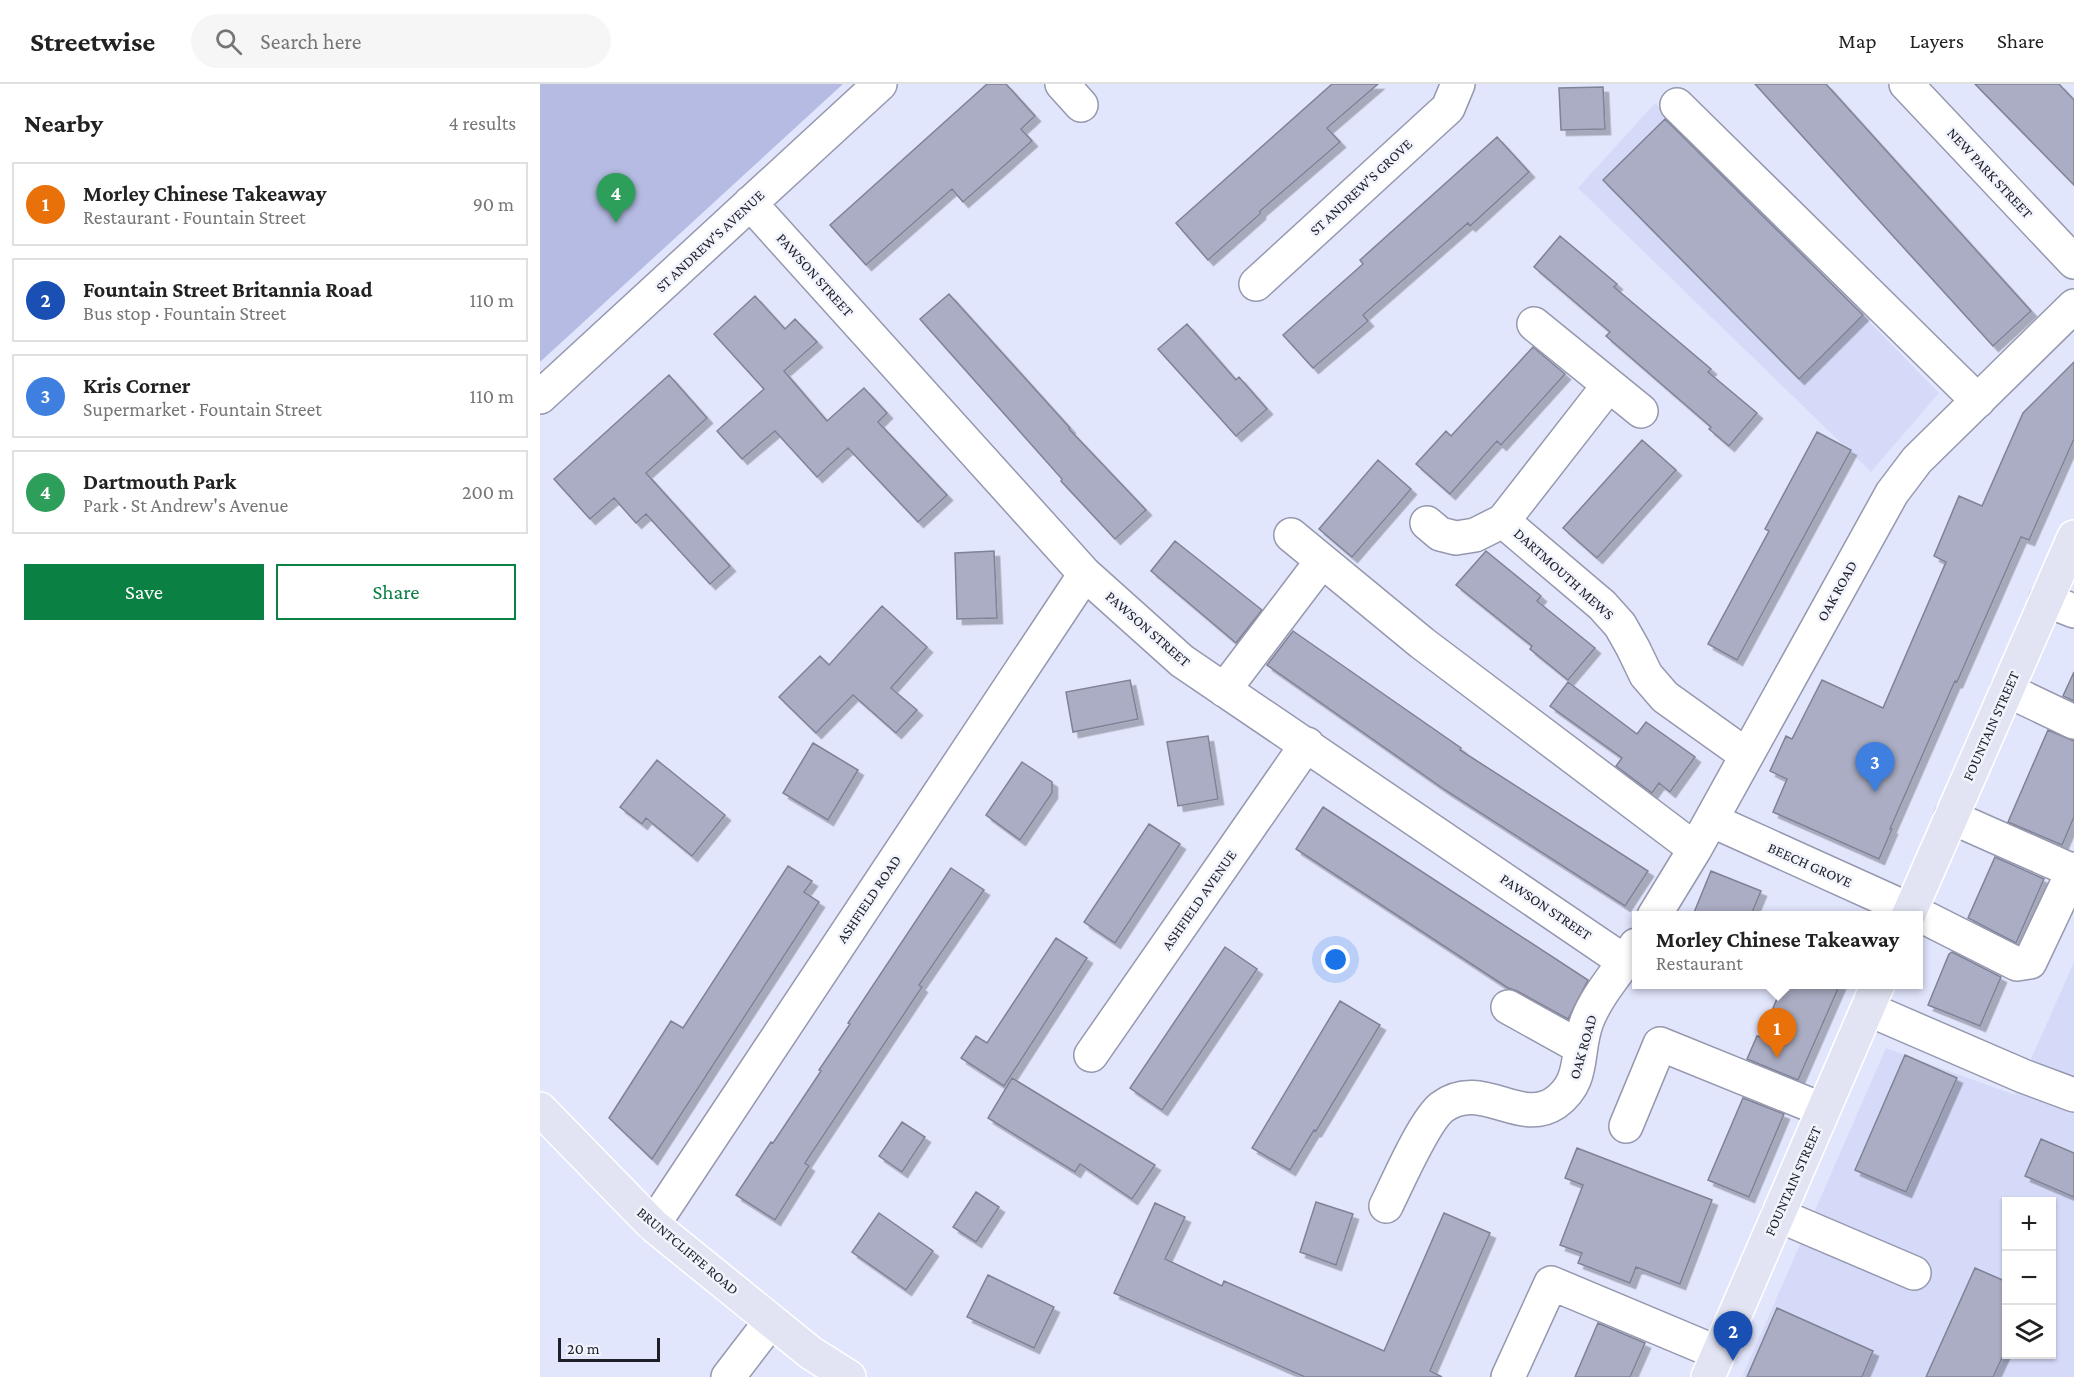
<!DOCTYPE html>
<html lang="en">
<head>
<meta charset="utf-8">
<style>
	:root { --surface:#fff; --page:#f6f6f6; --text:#222; --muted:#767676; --line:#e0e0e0; --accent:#0b8043 }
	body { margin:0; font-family:"Crimson Pro",serif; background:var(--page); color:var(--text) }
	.controls { position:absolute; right:18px; bottom:18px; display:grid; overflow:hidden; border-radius:0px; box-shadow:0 2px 4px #0004 }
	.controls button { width:54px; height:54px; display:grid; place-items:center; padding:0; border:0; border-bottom:2px solid var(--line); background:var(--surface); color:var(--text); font:30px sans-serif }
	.scale { position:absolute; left:18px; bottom:15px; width:102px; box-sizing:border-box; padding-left:6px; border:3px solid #1e1f27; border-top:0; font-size:16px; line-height:21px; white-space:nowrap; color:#1e1f27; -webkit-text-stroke:4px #f2f4fd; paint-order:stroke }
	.you { position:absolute; left:796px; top:876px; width:21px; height:21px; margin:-15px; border:4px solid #fff; border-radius:50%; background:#1a73e8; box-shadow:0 0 0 9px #1a73e833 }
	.badge { display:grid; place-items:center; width:39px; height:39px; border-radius:50%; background:var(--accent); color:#fff; font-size:20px; font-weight:700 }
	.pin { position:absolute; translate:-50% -50px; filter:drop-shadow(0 2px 3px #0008) }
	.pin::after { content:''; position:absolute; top:32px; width:21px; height:18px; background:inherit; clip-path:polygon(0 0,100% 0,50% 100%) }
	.popup { position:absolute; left:1092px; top:827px; width:291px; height:78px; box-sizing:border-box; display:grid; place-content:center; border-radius:0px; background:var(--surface); filter:drop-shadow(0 2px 4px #0005); font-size:20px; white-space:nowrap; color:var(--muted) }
	.popup b { font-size:22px; color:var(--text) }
	.popup::after { content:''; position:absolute; left:50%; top:100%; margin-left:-12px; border:12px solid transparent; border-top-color:var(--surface) }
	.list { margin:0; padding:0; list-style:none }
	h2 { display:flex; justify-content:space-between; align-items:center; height:78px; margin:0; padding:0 24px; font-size:26px }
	h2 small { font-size:20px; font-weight:400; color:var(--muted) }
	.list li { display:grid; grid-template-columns:39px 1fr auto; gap:18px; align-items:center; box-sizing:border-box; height:84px; margin:0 12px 12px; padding:0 12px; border:2px solid var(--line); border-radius:0px }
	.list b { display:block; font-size:22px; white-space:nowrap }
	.list p { margin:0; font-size:20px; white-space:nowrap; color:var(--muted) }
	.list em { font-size:20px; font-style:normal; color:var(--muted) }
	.actions { display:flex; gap:12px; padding:18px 24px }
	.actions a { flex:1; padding:14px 0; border:2px solid var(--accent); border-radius:0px; text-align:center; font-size:21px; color:var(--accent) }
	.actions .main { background:var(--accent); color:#fff }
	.icon { flex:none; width:33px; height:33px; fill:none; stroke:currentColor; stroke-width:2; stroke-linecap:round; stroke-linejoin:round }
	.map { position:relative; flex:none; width:1534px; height:1293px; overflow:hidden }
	header { display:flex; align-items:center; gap:36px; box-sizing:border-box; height:84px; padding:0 30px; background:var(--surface); border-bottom:2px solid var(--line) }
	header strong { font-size:28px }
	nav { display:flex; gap:33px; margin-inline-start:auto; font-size:21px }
	.search { width:420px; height:54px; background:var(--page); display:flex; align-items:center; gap:15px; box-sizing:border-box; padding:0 21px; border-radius:33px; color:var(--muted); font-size:22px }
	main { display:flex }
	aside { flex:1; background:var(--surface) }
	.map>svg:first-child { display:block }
	.built { fill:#d5daf8; fill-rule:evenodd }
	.green { fill:#b5bbe2 }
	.building { fill:#aaadc3; stroke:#7f8397; stroke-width:1.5; filter:url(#shadow) }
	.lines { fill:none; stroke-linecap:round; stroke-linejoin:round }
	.minor-casing { stroke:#9598ae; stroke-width:36 }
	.major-casing { stroke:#fff; stroke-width:36 }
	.minor { stroke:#fff; stroke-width:33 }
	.major { stroke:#e2e4f3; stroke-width:33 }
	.labels { text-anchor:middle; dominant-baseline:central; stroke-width:5; stroke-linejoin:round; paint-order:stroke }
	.street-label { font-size:15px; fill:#1e1f27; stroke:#f2f4fd }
</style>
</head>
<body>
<header>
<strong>Streetwise</strong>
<div class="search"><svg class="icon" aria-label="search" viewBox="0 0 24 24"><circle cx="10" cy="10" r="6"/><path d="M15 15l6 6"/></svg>Search here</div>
<nav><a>Map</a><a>Layers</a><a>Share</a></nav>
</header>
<main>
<aside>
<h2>Nearby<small>4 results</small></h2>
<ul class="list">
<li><span class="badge" style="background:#e8710a">1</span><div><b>Morley Chinese Takeaway</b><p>Restaurant · Fountain Street</p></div><em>90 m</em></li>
<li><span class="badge" style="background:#1a4fb4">2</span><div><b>Fountain Street Britannia Road</b><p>Bus stop · Fountain Street</p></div><em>110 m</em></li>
<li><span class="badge" style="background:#3f7fe0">3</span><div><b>Kris Corner</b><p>Supermarket · Fountain Street</p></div><em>110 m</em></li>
<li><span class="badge" style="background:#2e9e5b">4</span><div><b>Dartmouth Park</b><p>Park · St Andrew's Avenue</p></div><em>200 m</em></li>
</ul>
<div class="actions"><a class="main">Save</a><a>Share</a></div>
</aside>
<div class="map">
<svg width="1534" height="1293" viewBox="0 0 1534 1293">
	<defs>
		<filter id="shadow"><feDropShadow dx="5.5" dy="5.5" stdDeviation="0" flood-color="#0004"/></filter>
	</defs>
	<rect width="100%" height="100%" fill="#e2e6fd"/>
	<path class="built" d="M1115 19 1399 309 1331 388 1038 104Z
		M1534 878V1293H1202L1346 964 1475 1011ZM1466 1118H1512V1270H1466Z"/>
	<path class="green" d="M0 0H303L0 278Z"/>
	<path class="building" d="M447 0H466L495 32 481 45 492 57 423 118 412 105 326 181 290 141Z
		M792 0H838L787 44 800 58 720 127V130L668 176 636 139Z
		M1215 0H1286L1491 227 1453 262Z
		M1435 0H1519L1534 16V101Z
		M1063 3 1065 45 1021 46 1019 4Z
		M1125 35 1323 231 1259 295 1063 96Z
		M957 53 989 88 930 142 928 139 823 231 828 237 773 284 743 251 823 180 820 176Z
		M1020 152 1077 200 1074 203 1171 285 1168 288 1217 329 1189 362 1169 345 1171 343 1066 252 1070 248 994 183Z
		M409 210 530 344 529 345 606 426 575 455 521 397 522 395 380 235Z
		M215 212 245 245 255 235 277 258 244 287 287 337 324 304 347 329 338 338 407 411 378 438 308 364 277 393 235 347 202 375 177 347 224 305 174 250Z
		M647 240 696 296 699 293 727 325 696 352 618 265Z
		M993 263 1025 290 961 361 957 357 910 410 876 380 906 347 911 352Z
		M1534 278V355L1489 456 1481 453 1417 598 1415 597 1350 745H1352L1339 775 1233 728 1247 695 1230 687 1246 652 1252 655 1282 596 1343 624 1406 478 1394 472 1419 412 1442 422 1483 329Z
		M129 291 167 334 106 389 190 482 170 500 106 430 96 439 74 414 50 435 14 395Z
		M1277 348 1311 366 1197 576 1168 560 1229 447 1225 445Z
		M1102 356 1136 386 1057 474 1023 444Z
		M838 376 871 405 812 473 779 445Z
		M635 457 722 526 696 559 611 487Z
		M454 467 457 534 417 535 415 469Z
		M946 467 1001 512 997 517 1055 564 1028 596 990 565 992 562 916 501Z
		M342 522 387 563 351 604 377 626 356 649 313 611 276 649 239 613 280 572 289 581Z
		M753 547 921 664 920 666 1108 787 1085 822 905 706 727 581Z
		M1534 588V617L1523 612Z
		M590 596 598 635 533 648 526 608Z
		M1028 598 1097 650 1106 638 1155 673 1130 708 1119 699 1112 709 1076 682 1082 674 1010 622Z
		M1508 646 1534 657V733L1522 761 1468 738Z
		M668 652 678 715 638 722 627 658Z
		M273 659 318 686 288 736 243 709Z
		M117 676 185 731 152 772 106 734 102 740 80 723Z
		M482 678 512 698V709L480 756 446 731Z
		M783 723 1048 896 1028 935 977 907 968 904 756 765Z
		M609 740 640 760 575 859 544 838Z
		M1455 773 1504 795 1476 859 1428 834Z
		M248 782 272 797 264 808 279 818 112 1075 69 1034 131 937 143 944Z
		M411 784 444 806 379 901 382 903 265 1079 269 1082 235 1136 196 1111 231 1058 233 1059 281 987 279 986 310 940 308 939Z
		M1171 787 1221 807 1211 831H1153Z
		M516 854 547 874 464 1002 421 974 436 952 447 959Z
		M685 863 717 885 622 1026 590 1004Z
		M1412 868 1461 893 1440 942 1388 921 1409 870Z
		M1243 900H1300L1258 996 1207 975 1217 952 1221 953Z
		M800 917 840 941 776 1047 774 1046 750 1086 712 1064Z
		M1365 971 1417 994 1366 1108 1315 1086Z
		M472 994 615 1081 592 1115 540 1080 535 1088 448 1034Z
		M1203 1014 1244 1030 1209 1113 1168 1096Z
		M362 1038 385 1053 362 1088 339 1072Z
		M1501 1055 1534 1069V1113L1485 1092Z
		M1037 1064 1172 1116 1140 1200 1096 1183 1090 1199 1038 1179 1042 1169 1020 1161 1043 1101 1025 1094Z
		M436 1108 459 1123 436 1158 413 1143Z
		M776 1118 813 1130 796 1181 760 1168Z
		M615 1119 645 1133 625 1175 682 1202 684 1197 844 1267 904 1129 950 1149 890 1287 902 1293H765L574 1209Z
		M339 1129 393 1167 366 1206 312 1168Z
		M1435 1184 1467 1198V1263L1453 1293H1386Z
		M448 1191 514 1223 494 1264 427 1233Z
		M1237 1224 1333 1267 1322 1293H1207Z
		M1058 1239 1105 1259 1090 1293H1035Z"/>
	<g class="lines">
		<g class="minor-casing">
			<path id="minor" d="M522 0 541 21
				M1366 0 1534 178
				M1137 21 1438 317
				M210 119 545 490 642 577 1085 878
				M716 200 908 24 918 0
				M994 240 1101 327
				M0 313 340 0
				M963 437 1062 521 1080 541 1093 564 1106 591 1125 613 1206 671
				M887 439 900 450 916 454 935 451 963 437 1069 301
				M751 451 882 559 1155 765
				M1506 516 1534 527
				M684 606 782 477
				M1467 606 1534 638
				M1411 733 1533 787
				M1171 736 1370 826 1477 880 1490 878 1534 785
				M1114 832 1155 765 1352 409 1377 376 1534 222
				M968 923 1040 963
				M1328 925 1483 992 1534 1011
				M551 971 767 660
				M1086 1042 1120 960 1283 1026
				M846 1122C857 1100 884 1037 902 1023 942 994 979 1043 1015 1019 1046 997 1035 968 1047 937 1058 909 1080 886 1096 861
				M1238 1131 1374 1189
				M113 1141 545 490
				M188 1293 231 1237
				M968 1293 1011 1199 1178 1269"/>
		</g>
		<g class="major-casing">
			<path id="major" d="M1368 832 1534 453
				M0 1025 113 1141 271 1269 309 1293
				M1168 1293 1338 900"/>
		</g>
		<use href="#minor" class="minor"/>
		<use href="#major" class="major"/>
	</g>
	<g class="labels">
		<g class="street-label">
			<text transform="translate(1450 89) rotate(47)">NEW PARK STREET</text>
			<text transform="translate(821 103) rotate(-43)">ST ANDREW'S GROVE</text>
			<text transform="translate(170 157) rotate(-43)">ST ANDREW'S AVENUE</text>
			<text transform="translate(275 191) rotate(48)">PAWSON STREET</text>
			<text transform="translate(1024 490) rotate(42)">DARTMOUTH MEWS</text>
			<text transform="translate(1297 507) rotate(-61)">OAK ROAD</text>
			<text transform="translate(608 545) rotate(41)">PAWSON STREET</text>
			<text transform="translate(1451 642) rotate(-66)">FOUNTAIN STREET</text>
			<text transform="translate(1270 781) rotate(24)">BEECH GROVE</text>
			<text transform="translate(329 815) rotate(-56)">ASHFIELD ROAD</text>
			<text transform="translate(659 816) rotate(-55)">ASHFIELD AVENUE</text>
			<text transform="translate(1006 823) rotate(34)">PAWSON STREET</text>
			<text transform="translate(1043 963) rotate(-74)">OAK ROAD</text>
			<text transform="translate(1253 1097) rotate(-66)">FOUNTAIN STREET</text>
			<text transform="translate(148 1167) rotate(40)">BRUNTCLIFFE ROAD</text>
		</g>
	</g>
</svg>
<div class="controls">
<button>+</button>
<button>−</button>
<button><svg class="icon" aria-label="layers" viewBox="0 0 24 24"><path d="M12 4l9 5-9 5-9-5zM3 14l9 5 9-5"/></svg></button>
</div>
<div class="scale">20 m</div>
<div class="you"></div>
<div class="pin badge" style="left:1237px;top:974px;background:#e8710a">1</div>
<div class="popup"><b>Morley Chinese Takeaway</b>Restaurant</div>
<div class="pin badge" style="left:1193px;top:1277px;background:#1a4fb4">2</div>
<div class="pin badge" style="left:1335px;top:708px;background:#3f7fe0">3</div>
<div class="pin badge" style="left:76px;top:139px;background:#2e9e5b">4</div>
</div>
</main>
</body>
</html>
